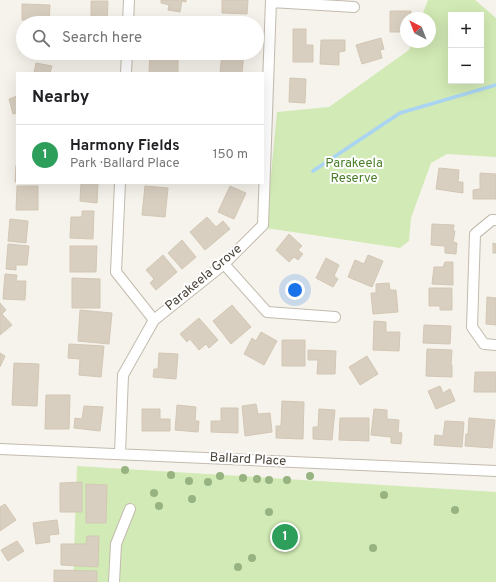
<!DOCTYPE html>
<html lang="en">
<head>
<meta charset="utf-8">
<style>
	:root { --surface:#fff; --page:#f6f6f6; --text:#202124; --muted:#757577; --line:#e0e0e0; --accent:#ea580c }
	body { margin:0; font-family:Overpass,sans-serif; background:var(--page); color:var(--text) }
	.controls { position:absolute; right:12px; top:12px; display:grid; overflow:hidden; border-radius:0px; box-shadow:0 4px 16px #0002 }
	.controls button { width:36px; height:36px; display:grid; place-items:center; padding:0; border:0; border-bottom:1px solid var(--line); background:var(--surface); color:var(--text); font:20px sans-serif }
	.compass { position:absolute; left:400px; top:12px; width:36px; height:36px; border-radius:50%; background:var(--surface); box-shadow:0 4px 16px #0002; rotate:318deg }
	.you { position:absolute; left:295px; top:290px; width:14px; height:14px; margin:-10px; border:3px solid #fff; border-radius:50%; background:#1a73e8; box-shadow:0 0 0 6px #1a73e833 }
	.badge { display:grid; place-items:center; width:26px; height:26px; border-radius:50%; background:var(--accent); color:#fff; font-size:13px; font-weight:700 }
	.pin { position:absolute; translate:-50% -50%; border:2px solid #fff; box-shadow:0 1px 4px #0006 }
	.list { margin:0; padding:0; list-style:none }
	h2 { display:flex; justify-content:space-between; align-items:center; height:52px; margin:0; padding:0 16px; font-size:17px }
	h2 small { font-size:13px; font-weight:400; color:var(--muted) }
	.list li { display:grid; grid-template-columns:26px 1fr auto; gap:12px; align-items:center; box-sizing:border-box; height:60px; padding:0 16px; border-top:1px solid var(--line) }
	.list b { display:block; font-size:15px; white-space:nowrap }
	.list p { margin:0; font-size:13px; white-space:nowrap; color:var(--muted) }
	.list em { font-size:13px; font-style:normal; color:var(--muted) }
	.icon { flex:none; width:22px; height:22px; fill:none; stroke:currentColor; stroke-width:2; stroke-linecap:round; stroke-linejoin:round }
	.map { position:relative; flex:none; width:496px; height:582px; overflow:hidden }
	.search { position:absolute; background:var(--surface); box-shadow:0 4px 16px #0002; left:16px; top:16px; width:248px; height:44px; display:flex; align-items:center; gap:10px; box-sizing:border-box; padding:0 14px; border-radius:22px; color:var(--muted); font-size:15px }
	.panel { position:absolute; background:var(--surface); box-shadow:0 4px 16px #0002; left:16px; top:72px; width:248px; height:112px; border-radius:0px }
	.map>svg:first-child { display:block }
	.green { fill:#d2eab5; fill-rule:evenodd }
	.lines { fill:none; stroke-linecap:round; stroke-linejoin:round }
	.stream { stroke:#a9d4f2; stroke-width:3.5 }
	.building { fill:#d8cfc1; stroke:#d3c7b4 }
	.minor-casing { stroke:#c2bbae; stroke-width:12 }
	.minor { stroke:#fff; stroke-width:10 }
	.tree { fill:#97b381 }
	.labels { text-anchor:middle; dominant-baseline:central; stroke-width:4; stroke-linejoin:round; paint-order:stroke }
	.park-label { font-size:13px; fill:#4a7f2a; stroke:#fff }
	.street-label { font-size:13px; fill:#4b4439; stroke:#fff }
</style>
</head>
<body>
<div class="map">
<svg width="496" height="582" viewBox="0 0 496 582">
	<rect width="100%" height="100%" fill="#f6f3ec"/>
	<path class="green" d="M428 0H475L496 18V157L447 154 431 163 411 218 409 241 400 248 266 228 277 112 329 107 409 50 412 42H430V18H421ZM451 15H481V81H451Z
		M77 466 496 492V582H73Z"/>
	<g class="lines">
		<path class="stream" d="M313 171 400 113 496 85"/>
	</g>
	<path class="building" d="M161 0H186V2L182 1 180 12 168 10 169 5 161 3Z
		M222 0H248L247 14 222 13Z
		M91 1H108L107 23H91Z
		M22 4 50 5 49 21 22 20Z
		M390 11H411V18H406V32H390Z
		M153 17H163L162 22 173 23H153Z
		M293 29H306V45H313V62H293Z
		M381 38 384 49 380 50 382 58 362 64 356 45Z
		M321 40H345V51L339 52V65L320 64Z
		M73 53H103V58L73 57Z
		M150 53 178 55V73H149Z
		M222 53H244L242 73H220Z
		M36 63 52 66 50 73H34Z
		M290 78 306 79 305 103 289 102Z
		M17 96V113L13 114 9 99Z
		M16 165H17V182H15Z
		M439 168 459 170 458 182H463V193L436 189Z
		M480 173 496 174V199H473V190L480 189Z
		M81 183H98L97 203 80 201Z
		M17 186H38V210H16Z
		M145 186 168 188 165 217 142 215Z
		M230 186 246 193 234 219 218 212Z
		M82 211H94L93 239 70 238 71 217H82Z
		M207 217 216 227 223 221 230 229 205 250 190 232Z
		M10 219 28 221 26 243 8 241Z
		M432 224 454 225 453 231H455L453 242 457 243 456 254 445 253V246L431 245Z
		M289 234 302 246 298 250 303 254 298 260 294 257 289 262 276 250Z
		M182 240 196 257 182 269 168 253Z
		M493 243 496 244V253H493Z
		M8 244 29 246 27 265H16V270L6 269Z
		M70 246H97L96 272H70Z
		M163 255 177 272 156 290 150 283 154 279 146 270Z
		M368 255 383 261 372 287 348 277 355 260 364 264Z
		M326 258 339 265 334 276 338 279 333 287 316 278Z
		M445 262H453V285L432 284 434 267H443Z
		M5 274 17 275 16 281H26L25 300 3 299Z
		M72 278 100 279V308H72Z
		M389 283 390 290H396L398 312 373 314 371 293H376V284Z
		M429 288H452V310H440V306H429Z
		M487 297 496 298V325L486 324Z
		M0 303 6 310 2 314 12 325 0 335Z
		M232 305 251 327 231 344 213 321Z
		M80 310 112 313 109 344 78 341Z
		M199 318 218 340 209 348 206 344 199 350 190 339 187 342 180 334Z
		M374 321 386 322V332H400L399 351 373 350Z
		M424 325 451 326 450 344 423 343Z
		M261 332 277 341 264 365 244 354 252 338 256 341Z
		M282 340H305V366H282Z
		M69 344 104 346 101 377 79 375 80 359 68 358Z
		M427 349 452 350 451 365H452V377L426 376Z
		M308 350 336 351 335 374H317L318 360H308Z
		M0 353 5 356 0 367Z
		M159 353 178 354 176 379 153 377 154 369H158Z
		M367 356 378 374 360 385 349 367Z
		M14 363 39 364 37 406 12 405Z
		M475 372H496V392H474Z
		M440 386 443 393 450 389 455 401 436 409 428 391Z
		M46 395H70L69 429H45Z
		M282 401 304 402 303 439 276 438V426H281Z
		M256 404 258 414 270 413 272 432 245 436 242 406Z
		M177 405 196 407 195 421H199L198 432 175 430Z
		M84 406 103 407 100 431 74 428 75 418 82 419Z
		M221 408H238V433L211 432V421H221Z
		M142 409H160V419H170V431H142Z
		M319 409 335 410 332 440 313 439V427H318Z
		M374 409 387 410V419L399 420 398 432 402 433 401 444 391 443V437L371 435Z
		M340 418H369V441L339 440Z
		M469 418 495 420 492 448 465 446 466 434H468Z
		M445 421 464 422 462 447 434 445 435 435 443 436Z
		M82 482V512H60V483Z
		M86 484 107 485 106 523H86Z
		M5 504 16 520 0 531V507Z
		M57 520 59 534 49 535 50 542 36 544 33 523Z
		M87 536H99L98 567 61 565V544H86Z
		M17 541 24 551 8 561 1 550Z
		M54 570 97 571V582H54Z"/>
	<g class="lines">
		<g class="minor-casing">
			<path id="minor" d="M271 2 354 7
				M128 23 129 0
				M126 73 127 53
				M120 183 116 272 154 320
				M496 220H492L475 234 472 327 484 344 496 345
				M224 264 267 312 335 317
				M0 449 496 471
				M120 454 123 375 154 320 224 264 263 225 271 0
				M114 582 116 544 130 509"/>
		</g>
		<use href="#minor" class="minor"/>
	</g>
	<g class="tree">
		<circle cx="125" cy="470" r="4"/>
		<circle cx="171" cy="475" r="4"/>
		<circle cx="220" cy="476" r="4"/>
		<circle cx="310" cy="476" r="4"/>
		<circle cx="243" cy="478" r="4"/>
		<circle cx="257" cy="479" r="4"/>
		<circle cx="269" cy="480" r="4"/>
		<circle cx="287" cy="480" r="4"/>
		<circle cx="189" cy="481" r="4"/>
		<circle cx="208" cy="482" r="4"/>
		<circle cx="154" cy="493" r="4"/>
		<circle cx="384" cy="495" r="4"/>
		<circle cx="192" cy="499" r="4"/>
		<circle cx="159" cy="506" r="4"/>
		<circle cx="455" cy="510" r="4"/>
		<circle cx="269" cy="512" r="4"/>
		<circle cx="287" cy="536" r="4"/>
		<circle cx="373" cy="548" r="4"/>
		<circle cx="252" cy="558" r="4"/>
		<circle cx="238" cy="567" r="4"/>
	</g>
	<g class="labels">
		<g class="park-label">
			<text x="354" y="164">Parakeela<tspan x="354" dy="15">Reserve</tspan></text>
		</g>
		<g class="street-label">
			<text transform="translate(204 278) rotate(-40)">Parakeela Grove</text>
			<text transform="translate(248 460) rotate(3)">Ballard Place</text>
		</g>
	</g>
</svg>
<div class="controls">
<button>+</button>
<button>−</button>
</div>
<svg class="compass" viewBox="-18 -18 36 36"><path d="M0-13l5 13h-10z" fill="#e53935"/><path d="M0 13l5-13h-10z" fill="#757577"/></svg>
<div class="you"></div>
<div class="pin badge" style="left:285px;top:537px;background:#2e9e5b">1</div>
<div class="search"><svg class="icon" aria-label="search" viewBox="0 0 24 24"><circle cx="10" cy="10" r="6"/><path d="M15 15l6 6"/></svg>Search here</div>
<section class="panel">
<h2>Nearby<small></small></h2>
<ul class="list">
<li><span class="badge" style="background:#2e9e5b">1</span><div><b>Harmony Fields</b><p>Park · Ballard Place</p></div><em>150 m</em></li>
</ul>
</section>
</div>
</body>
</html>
